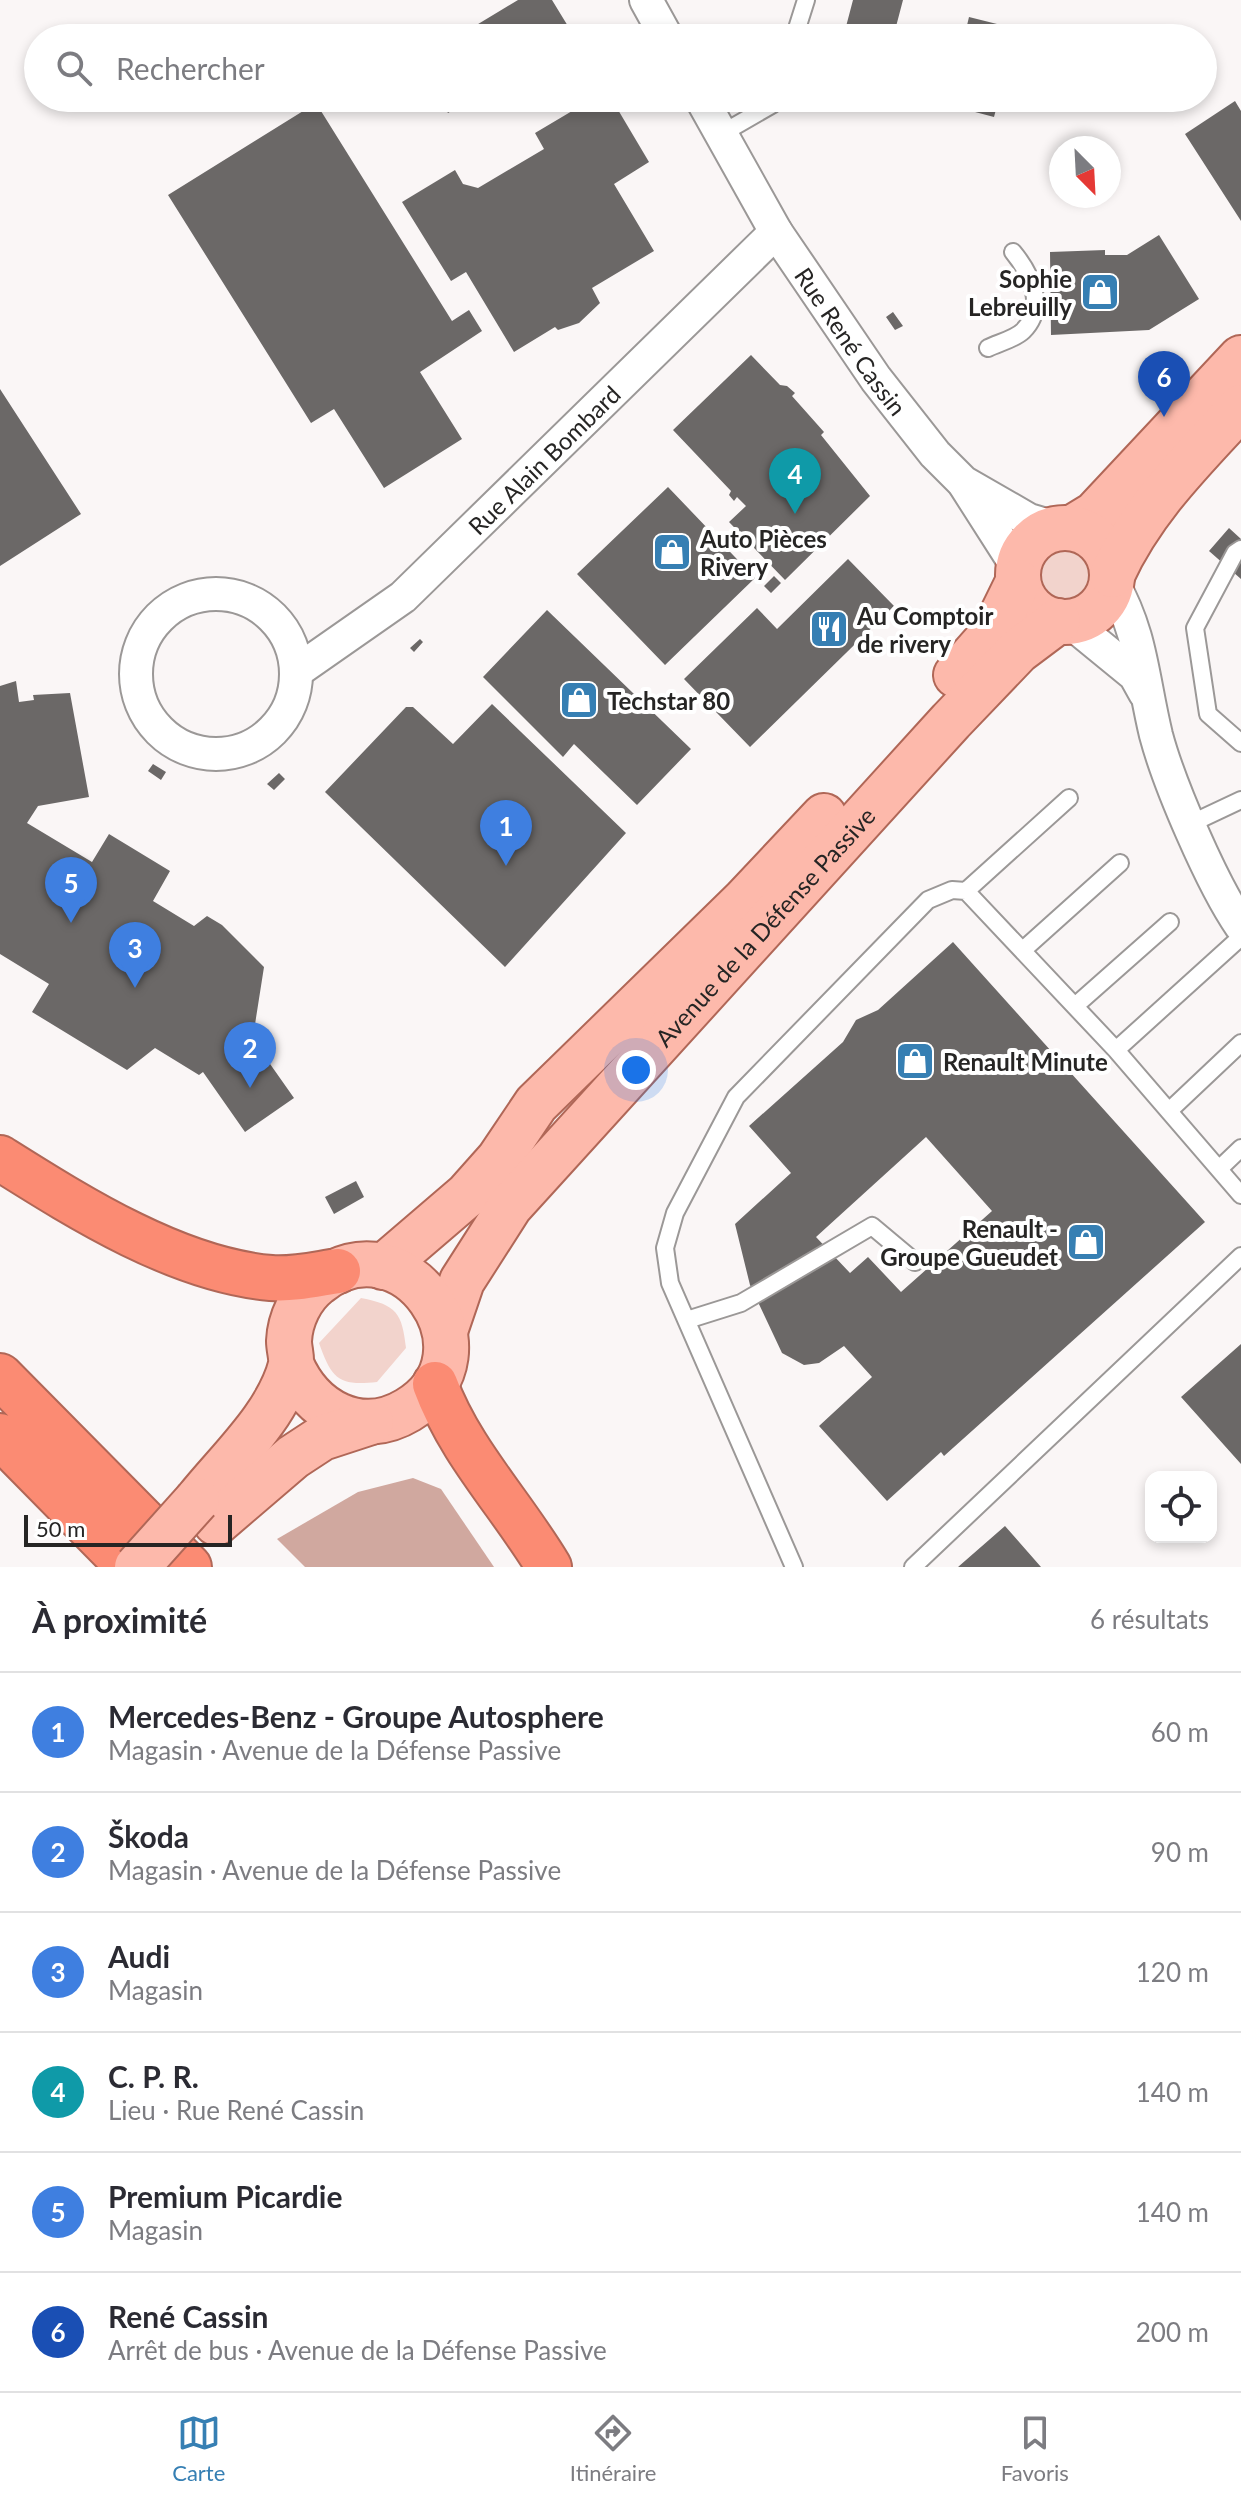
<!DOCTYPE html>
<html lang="fr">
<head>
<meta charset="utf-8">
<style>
	:root { --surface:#fff; --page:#f7f7f7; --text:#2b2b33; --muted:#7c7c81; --line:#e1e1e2; --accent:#367fb3 }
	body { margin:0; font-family:Lato,sans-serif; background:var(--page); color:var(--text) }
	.controls { position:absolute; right:24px; bottom:24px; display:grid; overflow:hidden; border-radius:16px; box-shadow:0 4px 12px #0003 }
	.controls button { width:72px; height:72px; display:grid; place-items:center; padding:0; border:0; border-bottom:2px solid var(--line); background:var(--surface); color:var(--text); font:40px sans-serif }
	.compass { position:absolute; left:1049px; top:136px; width:72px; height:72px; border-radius:50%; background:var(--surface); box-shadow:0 4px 12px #0003; rotate:156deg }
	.scale { position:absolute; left:24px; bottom:20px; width:208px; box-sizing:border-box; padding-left:8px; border:4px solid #262524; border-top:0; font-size:22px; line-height:28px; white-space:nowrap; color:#262524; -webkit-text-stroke:6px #fff; paint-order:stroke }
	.you { position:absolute; left:636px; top:1070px; width:28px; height:28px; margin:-20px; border:6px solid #fff; border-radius:50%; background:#1a73e8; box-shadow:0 0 0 12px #1a73e833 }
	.badge { display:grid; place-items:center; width:52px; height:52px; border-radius:50%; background:var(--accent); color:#fff; font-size:26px; font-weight:700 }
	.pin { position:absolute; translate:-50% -66px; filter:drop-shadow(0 2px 4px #0008) }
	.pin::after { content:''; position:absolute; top:42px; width:28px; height:24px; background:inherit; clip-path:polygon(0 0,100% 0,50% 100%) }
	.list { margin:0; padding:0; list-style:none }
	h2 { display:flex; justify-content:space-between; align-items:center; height:104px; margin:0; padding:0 32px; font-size:34px }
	h2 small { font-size:26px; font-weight:400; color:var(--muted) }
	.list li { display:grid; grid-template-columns:52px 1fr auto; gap:24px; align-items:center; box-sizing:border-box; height:120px; padding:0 32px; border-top:2px solid var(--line) }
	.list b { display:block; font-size:30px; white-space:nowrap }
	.list p { margin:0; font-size:26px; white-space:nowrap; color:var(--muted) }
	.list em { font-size:26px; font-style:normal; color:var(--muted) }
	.icon { flex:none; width:44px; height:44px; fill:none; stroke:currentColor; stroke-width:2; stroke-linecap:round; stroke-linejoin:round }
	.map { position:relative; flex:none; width:1241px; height:1567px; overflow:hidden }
	.search { position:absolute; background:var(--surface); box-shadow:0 4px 12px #0003; left:24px; right:24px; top:24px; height:88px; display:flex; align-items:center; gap:20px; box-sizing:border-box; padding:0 28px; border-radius:44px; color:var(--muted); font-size:30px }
	.sheet { height:824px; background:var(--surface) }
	nav { display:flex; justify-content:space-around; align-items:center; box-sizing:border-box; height:112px; border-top:2px solid var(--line); background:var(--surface); font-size:22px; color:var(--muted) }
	nav a { display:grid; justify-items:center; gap:4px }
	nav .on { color:var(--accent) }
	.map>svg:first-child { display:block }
	.green { fill:#f2d3cc }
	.forest { fill:#d0a89f }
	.building { fill:#6b6867; fill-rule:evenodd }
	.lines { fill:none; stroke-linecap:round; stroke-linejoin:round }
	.lane-casing { stroke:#9b9897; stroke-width:20 }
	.street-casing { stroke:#9b9897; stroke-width:36 }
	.primary-casing { stroke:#b06757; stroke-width:48 }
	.highway-casing { stroke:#b06757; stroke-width:48 }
	.lane { stroke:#fff; stroke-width:16 }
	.street { stroke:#fff; stroke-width:32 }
	.primary { stroke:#fdb9ab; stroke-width:44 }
	.highway { stroke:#fb8b73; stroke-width:44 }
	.primary-bridge-casing { stroke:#b06757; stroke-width:48; stroke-linecap:butt }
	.primary-bridge { stroke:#fdb9ab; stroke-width:44 }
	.labels { text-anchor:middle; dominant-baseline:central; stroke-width:8; stroke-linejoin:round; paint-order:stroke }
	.poi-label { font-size:24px; font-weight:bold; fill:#262524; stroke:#fff; text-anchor:start }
	.street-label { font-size:24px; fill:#262524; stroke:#fff }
</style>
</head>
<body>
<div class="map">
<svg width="1241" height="1567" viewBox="0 0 1241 1567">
	<rect width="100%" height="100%" fill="#faf6f6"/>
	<path class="green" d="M1040 576a25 25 0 1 1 50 0a25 25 0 1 1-50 0Z
		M361 1298C397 1305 402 1313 406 1348L377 1382C338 1386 332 1379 319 1343Z"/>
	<path class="forest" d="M413 1478 441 1489 494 1567H305L277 1539 358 1492Z"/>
	<path class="building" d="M518 0H552L574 36 455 38Z
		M853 0H903L893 38H843Z
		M969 17 1017 29 1014 38H964Z
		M439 98H472L448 113Z
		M594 98H611L649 162 614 184 654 251 592 288 600 303 579 323 558 330 555 327 514 352 466 272 451 281 402 202 455 170 463 184 478 188 544 149 535 133Z
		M922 98H999L994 117Z
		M1235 101 1241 111V221L1185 134Z
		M316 103 452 321 469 310 482 331 420 372 462 439 384 488 334 409 311 423 168 195Z
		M1159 235 1199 299 1149 330 1051 335 1050 252 1105 250V255H1127Z
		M893 312 903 326 895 330 886 317Z
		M751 355 780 385 787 386 795 393 792 396 824 432 821 435 870 496 785 580 729 522 746 506 737 497 734 501 729 495 731 491 673 430Z
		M0 389 81 514 0 566Z
		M668 487 755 578 665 665 577 574Z
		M1229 528 1241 539V579L1209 551Z
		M848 559 894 606 750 747 684 679 757 608 777 629Z
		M774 576 781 583 771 593 764 586Z
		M547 610 691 749 637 805 574 744 563 757 483 677Z
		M420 639 423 642 414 652 410 648Z
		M16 681 19 702 34 700 33 695 70 693 89 797 38 806 27 823 92 862 109 834 170 871 153 901 194 926 207 916 222 925 264 967 253 1037 240 1046 245 1052 256 1044 294 1098 245 1132 203 1072 199 1075 155 1048 127 1070 32 1012 49 984 0 954V686Z
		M492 704 626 833 505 967 325 792 406 707H413L453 744Z
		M153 764 166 772 161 780 148 771Z
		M279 773 285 779 274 790 267 784Z
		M953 942 1205 1222 944 1456 941 1452 887 1501 819 1426 872 1377 844 1346 819 1363 804 1365 782 1353 750 1285 735 1224 791 1173 749 1126 843 1042 856 1020 878 1010ZM926 1137 992 1211 901 1292 868 1257 850 1273 816 1237Z
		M356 1181 364 1197 334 1214 325 1197Z
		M1241 1344V1464L1181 1397Z
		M1005 1526 1041 1567H958Z"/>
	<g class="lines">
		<g class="lane-casing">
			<path id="lane" d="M794 38 806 0
				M721 134 773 104 775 98
				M988 348C998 343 1015 339 1023 331 1047 307 1031 274 1013 252
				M1241 549 1235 553 1195 628 1208 714 1241 743
				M1190 824 1241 800
				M966 891 1069 798
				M1241 937 1116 1050 1241 1195
				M1023 950 1120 863
				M1075 1006 1170 922
				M1169 1111 1241 1043
				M1219 1169 1241 1148
				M687 1320 741 1303 872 1226 915 1262
				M794 1567 670 1283 665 1248 675 1213 736 1097 928 900 952 890 966 891 1116 1050
				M913 1567 1241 1256"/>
		</g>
		<g class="street-casing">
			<g id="street">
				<path d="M646 0 667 38"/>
				<path id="s1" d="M701 98 776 232 876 379 935 454 963 482 1029 520 1056 528"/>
				<path d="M965 485 1018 568"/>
				<path d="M1112 582C1142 635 1142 677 1156 735 1169 784 1212 884 1241 926"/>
				<circle cx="216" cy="674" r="80"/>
				<path d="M1069 621 1135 675 1145 693"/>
				<path id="s2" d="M297 671 403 597 776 232"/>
			</g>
		</g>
		<g class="primary-casing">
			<g id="primary">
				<path d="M1072 528 1095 514 1241 358"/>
				<circle cx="1065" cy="575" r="47"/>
				<path d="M1112 575C1142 509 1192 460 1241 407"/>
				<path d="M956 675 993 633 1018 582"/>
				<path d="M383 1267 467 1195 499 1159 536 1104 744 901 824 816"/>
				<path id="s3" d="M445 1331 462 1281 510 1206 951 721 1018 651 1058 621"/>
				<path d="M197 1500C229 1460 278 1416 291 1365 292 1357 289 1349 289 1341 290 1319 301 1296 318 1283 403 1214 502 1354 408 1410 360 1439 311 1411 291 1364"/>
				<path d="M216 1523 293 1457 322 1438 371 1422"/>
			</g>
		</g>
		<g class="highway-casing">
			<path id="highway" d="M0 1158C78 1207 177 1270 271 1278 293 1280 317 1274 338 1271
				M0 1376 189 1567
				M435 1384C460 1452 512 1505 549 1567
				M0 1436 129 1567"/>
		</g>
		<use href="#lane" class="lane"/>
		<use href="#street" class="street"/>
		<use href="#primary" class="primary"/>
		<use href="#highway" class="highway"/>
		<g class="primary-bridge-casing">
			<path id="primary-bridge" d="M137 1567 197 1500"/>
		</g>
		<use href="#primary-bridge" class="primary-bridge"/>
	</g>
	<defs>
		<g id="shop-square" transform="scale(2)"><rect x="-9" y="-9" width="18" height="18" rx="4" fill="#367fb3" stroke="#fff"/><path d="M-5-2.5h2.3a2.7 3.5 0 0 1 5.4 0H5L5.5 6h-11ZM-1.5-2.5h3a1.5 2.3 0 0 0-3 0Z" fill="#fff"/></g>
		<g id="restaurant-square" transform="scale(2)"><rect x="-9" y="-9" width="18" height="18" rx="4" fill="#367fb3" stroke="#fff"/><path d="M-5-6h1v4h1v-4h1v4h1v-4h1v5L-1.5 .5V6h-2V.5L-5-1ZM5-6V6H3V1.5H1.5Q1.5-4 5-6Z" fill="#fff"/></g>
	</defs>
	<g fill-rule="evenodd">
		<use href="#shop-square" x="1100" y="292"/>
		<use href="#shop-square" x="672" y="552"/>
		<use href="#restaurant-square" x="829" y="629"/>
		<use href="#shop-square" x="579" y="700"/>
		<use href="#shop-square" x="915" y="1061"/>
		<use href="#shop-square" x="1086" y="1242"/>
	</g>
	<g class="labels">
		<g class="poi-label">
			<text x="1072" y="278" text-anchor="end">Sophie<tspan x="1072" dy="28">Lebreuilly</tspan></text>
			<text x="700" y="538">Auto Pièces<tspan x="700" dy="28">Rivery</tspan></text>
			<text x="857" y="615">Au Comptoir<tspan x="857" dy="28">de rivery</tspan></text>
			<text x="607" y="700">Techstar 80</text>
			<text x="943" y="1061">Renault Minute</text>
			<text x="1058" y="1228" text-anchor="end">Renault -<tspan x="1058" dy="28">Groupe Gueudet</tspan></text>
		</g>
		<g class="street-label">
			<text stroke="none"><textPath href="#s1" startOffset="286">Rue René Cassin</textPath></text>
			<text stroke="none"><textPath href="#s2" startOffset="326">Rue Alain Bombard</textPath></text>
			<text stroke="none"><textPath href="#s3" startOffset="520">Avenue de la Défense Passive</textPath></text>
		</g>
	</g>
</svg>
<div class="controls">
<button><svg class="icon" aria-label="locate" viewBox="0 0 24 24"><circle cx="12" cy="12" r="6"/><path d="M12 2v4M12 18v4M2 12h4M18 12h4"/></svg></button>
</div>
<svg class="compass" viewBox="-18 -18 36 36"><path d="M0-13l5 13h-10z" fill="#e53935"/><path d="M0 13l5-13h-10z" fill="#7c7c81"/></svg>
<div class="scale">50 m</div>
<div class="you"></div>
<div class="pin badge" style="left:506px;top:866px;background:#3f7fe0">1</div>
<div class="pin badge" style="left:250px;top:1088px;background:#3f7fe0">2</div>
<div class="pin badge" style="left:135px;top:988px;background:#3f7fe0">3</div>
<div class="pin badge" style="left:795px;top:514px;background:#0f9aa8">4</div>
<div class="pin badge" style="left:71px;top:923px;background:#3f7fe0">5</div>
<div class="pin badge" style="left:1164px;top:417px;background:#1a4fb4">6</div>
<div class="search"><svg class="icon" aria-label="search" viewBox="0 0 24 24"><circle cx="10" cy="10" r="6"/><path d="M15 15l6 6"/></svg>Rechercher</div>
</div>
<section class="sheet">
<h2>À proximité<small>6 résultats</small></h2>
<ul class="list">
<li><span class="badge" style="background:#3f7fe0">1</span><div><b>Mercedes-Benz - Groupe Autosphere</b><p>Magasin · Avenue de la Défense Passive</p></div><em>60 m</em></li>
<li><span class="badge" style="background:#3f7fe0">2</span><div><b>Škoda</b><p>Magasin · Avenue de la Défense Passive</p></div><em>90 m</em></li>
<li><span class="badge" style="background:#3f7fe0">3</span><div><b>Audi</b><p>Magasin</p></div><em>120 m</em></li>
<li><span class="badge" style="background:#0f9aa8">4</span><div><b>C. P. R.</b><p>Lieu · Rue René Cassin</p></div><em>140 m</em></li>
<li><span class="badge" style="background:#3f7fe0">5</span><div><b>Premium Picardie</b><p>Magasin</p></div><em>140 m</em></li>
<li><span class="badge" style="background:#1a4fb4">6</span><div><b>René Cassin</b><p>Arrêt de bus · Avenue de la Défense Passive</p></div><em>200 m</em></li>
</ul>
</section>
<nav>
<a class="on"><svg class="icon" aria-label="map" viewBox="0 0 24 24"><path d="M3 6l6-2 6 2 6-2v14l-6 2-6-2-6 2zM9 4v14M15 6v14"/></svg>Carte</a>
<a><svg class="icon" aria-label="directions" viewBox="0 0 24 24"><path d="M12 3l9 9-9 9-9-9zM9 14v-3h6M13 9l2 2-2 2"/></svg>Itinéraire</a>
<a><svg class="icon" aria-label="saved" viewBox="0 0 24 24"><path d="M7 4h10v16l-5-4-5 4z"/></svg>Favoris</a>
</nav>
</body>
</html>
